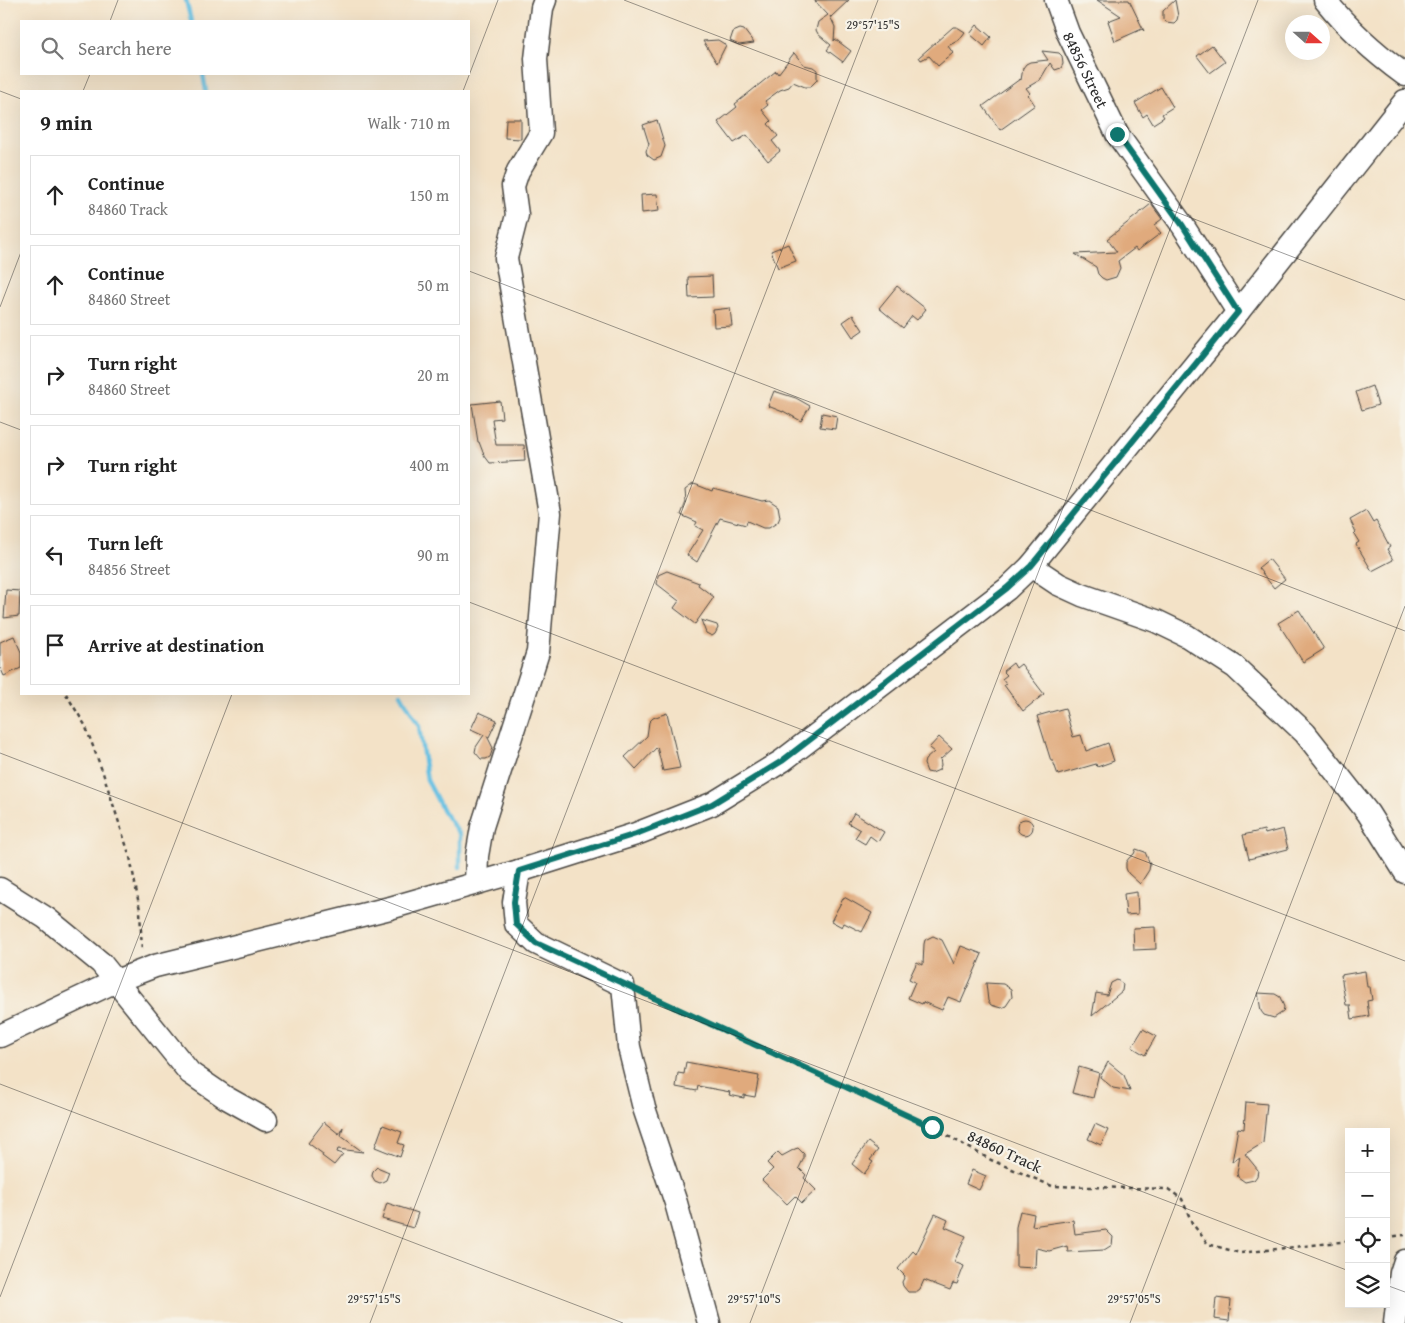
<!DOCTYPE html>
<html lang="en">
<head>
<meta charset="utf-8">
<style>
	:root { --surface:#fff; --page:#f6f6f6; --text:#222; --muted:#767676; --line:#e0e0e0 }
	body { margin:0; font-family:"Gentium Book Plus",serif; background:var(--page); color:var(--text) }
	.controls { position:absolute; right:15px; bottom:15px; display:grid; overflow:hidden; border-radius:0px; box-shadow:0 5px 20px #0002 }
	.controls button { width:45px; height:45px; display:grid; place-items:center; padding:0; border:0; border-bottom:1px solid var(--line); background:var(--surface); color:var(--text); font:25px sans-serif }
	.compass { position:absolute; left:1285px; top:15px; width:45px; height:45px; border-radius:50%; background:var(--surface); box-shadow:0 5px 20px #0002; rotate:111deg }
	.stop { position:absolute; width:15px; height:15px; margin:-11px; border:4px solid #0f766e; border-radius:50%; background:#fff }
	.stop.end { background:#0f766e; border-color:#fff; box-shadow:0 1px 5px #0008 }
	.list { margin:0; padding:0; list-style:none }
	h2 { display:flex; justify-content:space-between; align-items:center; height:65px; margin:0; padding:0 20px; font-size:21px }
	h2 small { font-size:16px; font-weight:400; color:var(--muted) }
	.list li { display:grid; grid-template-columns:32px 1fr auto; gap:15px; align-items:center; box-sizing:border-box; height:80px; margin:0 10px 10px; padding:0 10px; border:1px solid var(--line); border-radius:0px }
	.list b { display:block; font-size:19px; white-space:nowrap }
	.list p { margin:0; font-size:16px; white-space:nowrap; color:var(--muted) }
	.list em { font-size:16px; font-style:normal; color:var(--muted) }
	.icon { flex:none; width:28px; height:28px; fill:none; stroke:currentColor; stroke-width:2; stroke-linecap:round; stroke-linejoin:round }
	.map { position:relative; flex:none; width:1405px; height:1323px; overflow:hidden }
	.search { position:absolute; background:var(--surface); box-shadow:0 5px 20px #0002; left:20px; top:20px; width:450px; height:55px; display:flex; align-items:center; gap:12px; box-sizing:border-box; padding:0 18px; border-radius:0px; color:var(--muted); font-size:19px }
	.panel { position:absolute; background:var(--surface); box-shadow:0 5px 20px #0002; left:20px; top:90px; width:450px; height:605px; border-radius:0px }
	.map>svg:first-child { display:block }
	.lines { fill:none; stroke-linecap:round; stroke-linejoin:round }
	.stream { stroke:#64bfe2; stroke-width:4.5 }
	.building { fill:#e0aa7d }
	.minor-casing { stroke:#494642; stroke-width:25 }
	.path { stroke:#494642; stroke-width:2.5; stroke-dasharray:4 4; stroke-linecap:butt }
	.minor { stroke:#fff; stroke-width:22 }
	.route { stroke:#0f766e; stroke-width:6 }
	.ticks { fill:none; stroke:#2b2b2b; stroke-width:1; stroke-opacity:0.45 }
	.labels { text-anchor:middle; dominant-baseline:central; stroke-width:4.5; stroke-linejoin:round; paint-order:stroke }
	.street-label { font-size:16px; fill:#2b2b2b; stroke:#f7f3e8 }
	.ticks-label { font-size:12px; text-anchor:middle; fill:#2b2b2b; stroke:#f7f3e8; stroke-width:4.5; stroke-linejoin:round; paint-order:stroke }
</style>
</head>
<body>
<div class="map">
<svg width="1405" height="1323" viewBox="0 0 1405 1323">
	<rect width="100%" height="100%" fill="#f7f3e8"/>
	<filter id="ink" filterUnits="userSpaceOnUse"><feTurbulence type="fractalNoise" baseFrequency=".02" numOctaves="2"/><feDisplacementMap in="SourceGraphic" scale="10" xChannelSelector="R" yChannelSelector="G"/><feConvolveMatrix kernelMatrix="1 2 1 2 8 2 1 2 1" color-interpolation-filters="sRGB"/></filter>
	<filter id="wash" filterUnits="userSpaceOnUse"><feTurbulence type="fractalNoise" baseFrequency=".0096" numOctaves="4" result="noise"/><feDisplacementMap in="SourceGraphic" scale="20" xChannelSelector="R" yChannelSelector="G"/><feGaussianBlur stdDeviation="1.12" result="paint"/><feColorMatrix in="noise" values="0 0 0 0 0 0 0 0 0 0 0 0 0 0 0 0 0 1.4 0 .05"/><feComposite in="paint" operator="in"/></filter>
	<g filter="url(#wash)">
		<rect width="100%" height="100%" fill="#f3e2c7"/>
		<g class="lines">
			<path class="stream" d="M186 0 191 21
				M203 74 206 91
				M401 694 419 726 427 780 443 811 460 835V867"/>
		</g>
		<g id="blocks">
			<path class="building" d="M814 0H849L831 17 830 16 835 27 834 41 835 39 851 51 843 62 827 50 831 45 818 34 816 30 818 22 828 15Z
				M1097 0H1129L1144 31 1142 29 1115 41 1108 21 1121 16Z
				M1175 0 1178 16 1177 20 1174 23 1166 22 1163 19V11Z
				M977 25 991 37 984 46 970 34Z
				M953 27H957L965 32 959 40 948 46 953 53 938 66 929 56 921 60 919 57Z
				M740 29 744 30 754 43 739 45 730 41 733 32Z
				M718 40 726 45 717 63 703 41Z
				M1212 45 1225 62 1210 73 1197 56Z
				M1042 51 1059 53 1062 56 1063 64 1061 68 1055 70 1050 63 1040 80 1026 88 1030 93 1028 95 1035 105 1000 130 983 106 1020 79 1021 80 1023 68 1026 64 1030 62 1048 60Z
				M794 53 804 65 813 67 817 70V80L810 87H805L793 82 789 87 780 90 765 101 768 105 762 110 771 121 768 124 778 136 772 141 780 151 768 161 747 135 734 143 718 122 737 107 735 104 776 71 778 74Z
				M1161 87 1173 107 1162 114 1164 117 1153 124 1147 114 1143 117 1135 103Z
				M506 119H521V139L505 138Z
				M657 120 665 146 661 157 654 160 647 155 646 151 649 144 643 125Z
				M657 194 659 211 642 213 641 195Z
				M1151 204 1162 219 1154 225 1161 233 1137 251 1135 248 1118 261 1120 268 1116 277 1106 280 1102 278 1098 274 1096 267 1075 254 1117 252 1107 239Z
				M788 244 796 261 778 268 771 251Z
				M712 276 713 297 689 298 688 277Z
				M897 286 926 309 917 320 912 316 903 328 879 308Z
				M730 308 732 326 714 327 713 310Z
				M853 315 863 330 853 337 843 322Z
				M1372 386 1378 405 1362 410 1356 392Z
				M774 391 796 398 810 406 801 421 783 411V412L768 406Z
				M500 401 502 418 492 419 496 445H524L525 461 490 463 484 455 479 442H478L472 404Z
				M822 413 837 416 835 429 820 427Z
				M693 484 697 485 712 491 713 488 762 501 769 500 778 506 780 517 778 522 769 528H763L747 521 746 525 720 518 697 562 687 555 703 530 695 526 697 522 681 515 686 502 685 490Z
				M1366 511 1373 523 1376 521 1390 547 1387 549 1393 560 1372 571 1356 544 1359 542 1354 534 1356 532 1350 520Z
				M1269 559 1285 579 1274 588 1258 568Z
				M667 571 699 583 698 585 714 597 695 624 674 608 679 601 657 584 658 575Z
				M6 590 20 591 19 616 4 618Z
				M1299 610 1324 649 1303 662 1278 623Z
				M701 620 717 625 718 628 715 634 712 636 706 633Z
				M14 636 21 652V668L4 676 0 667V642Z
				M1013 663 1016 668 1021 664 1044 694 1023 711 1004 685 1006 684 1002 679 1007 675 1003 671Z
				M1065 708 1073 737 1081 735 1086 751 1108 743 1114 761 1097 767 1096 764 1058 775 1053 761H1051L1037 716Z
				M479 712 497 720 489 737 487 736 493 748 490 757 486 759H481L475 752 476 747 484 735 471 729Z
				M667 713 680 768 663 771 657 747 636 769 625 757 647 736 649 722 653 718Z
				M939 737 952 749 941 759 940 758 941 765 939 770 932 773 927 772 924 764 925 760 934 752 929 748Z
				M854 813 884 832 878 842 870 836 865 844 855 838 860 830 848 823Z
				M1017 827a8 8 0 1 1 16 0a8 8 0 1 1-16 0Z
				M1283 829 1288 849 1249 859 1243 835 1264 830 1265 834Z
				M1136 849 1145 852 1150 864 1149 870 1140 884 1128 873 1126 868V862L1129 858 1134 854Z
				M1137 892 1138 914 1126 915 1124 894Z
				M844 897 872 913 862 932 844 923 842 927 831 921Z
				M1155 927 1156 949 1134 950 1133 928Z
				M933 936 942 940 954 964 961 946 982 954 961 1002 948 997 942 1010 923 1002 922 1004 908 998 915 982 909 979 917 962 923 965 924 944 925 940Z
				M1365 971 1367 987H1370L1372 1000 1367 1001 1369 1016 1352 1019 1350 1005H1346L1341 975Z
				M1117 980 1123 984 1122 991 1092 1016 1096 993 1107 995 1111 983Z
				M986 983 1003 984 1011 989 1012 997 1006 1006 1001 1008 991 1005 988 1001Z
				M1258 993 1275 994 1280 997 1284 1007 1283 1012 1274 1018 1264 1015 1261 1011Z
				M1143 1029 1156 1036 1145 1055 1132 1047Z
				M686 1062 759 1076 755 1097 744 1095V1098L729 1095 730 1092 698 1086 697 1091 676 1087 678 1073 684 1074Z
				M1108 1062 1124 1075 1130 1091 1113 1088 1100 1077Z
				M1079 1067 1099 1073 1093 1098 1072 1093Z
				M1246 1102 1267 1104 1263 1143 1245 1154 1258 1170 1257 1176 1254 1180 1245 1182 1238 1177 1237 1173 1240 1156 1232 1162 1238 1128 1244 1129Z
				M324 1122 339 1134 343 1127 341 1136 363 1152 338 1149 337 1152 343 1154 334 1165 322 1156 323 1154 308 1143Z
				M1095 1124 1108 1130 1101 1145 1088 1139Z
				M383 1125 402 1132 398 1143 404 1145 400 1157 375 1147Z
				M868 1142 878 1150 870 1160 873 1162 864 1174 852 1164Z
				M798 1148 804 1154V1158L799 1168 806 1175 804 1178 816 1190 802 1203 795 1196 787 1204 762 1180 773 1169 767 1163 778 1152 782 1156 795 1149Z
				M377 1167 389 1172 386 1180 380 1183 375 1181 372 1176 373 1171Z
				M972 1170 986 1176 979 1190 966 1184Z
				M387 1203 418 1213 413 1228 382 1219Z
				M1020 1211 1034 1214 1032 1226 1073 1220 1075 1234 1106 1230 1113 1237 1112 1245 1104 1250 1068 1252 1067 1246 1049 1251 1036 1248 1035 1268 1016 1267V1227Z
				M935 1214 948 1220 945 1227 966 1236 954 1262 964 1266 957 1284 953 1283 950 1290 924 1280 920 1289 916 1292H908L903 1286 902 1282 905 1276 898 1269 913 1251 916 1254Z
				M1216 1298 1231 1300 1229 1321 1214 1319Z"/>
		</g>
	</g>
	<g filter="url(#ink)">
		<use href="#blocks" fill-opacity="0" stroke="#494642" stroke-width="1"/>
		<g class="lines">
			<g class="minor-casing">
				<g id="minor">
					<path id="s1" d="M1056 0 1068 33 1117 134 1183 226 1238 312"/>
					<path d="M1325 0C1348 29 1375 53 1405 75"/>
					<path d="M1031 566 1058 584 1082 595 1156 621 1187 636 1235 667 1305 733 1368 813 1405 872"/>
					<path d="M519 871 514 902 516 924 536 943 623 985 629 1047 644 1108 676 1203 709 1323"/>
					<path d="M476 883 477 856 482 827 538 652 550 513 506 258 517 215 513 186 518 171 541 133 536 59 542 8 545 0"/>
					<path d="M0 889 46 918 101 963 190 1073 225 1097 266 1120"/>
					<path d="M0 1036 116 981 155 966 390 908 519 871 636 834 712 804 782 761 1007 589 1031 566 1238 312 1405 101"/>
					<path d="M1395 1323 1401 1273 1405 1261"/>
				</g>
			</g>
			<path class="path" d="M66 694 85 725 103 773 130 857 140 910 142 952
				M643 994 932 1127 991 1160 1052 1186 1168 1189 1182 1199 1192 1223 1208 1244 1240 1253 1349 1241
				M1386 1237 1405 1235"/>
			<use href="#minor" class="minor"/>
		</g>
	</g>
	<g class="lines" filter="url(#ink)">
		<path class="route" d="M932 1127 536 943 516 924 514 902 519 871 636 834 712 804 782 761 1007 588 1031 566 1238 312 1183 226 1117 134"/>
	</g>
	<path class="ticks" d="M624 0 1405 300M110 21 118 0M0 91 21 99M83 91 90 74M463 91 498 0M469 271 1405 631M0 307 21 252M0 422 21 430M469 602 1405 961M0 753 1349 1271M0 1084 623 1323M1386 1285 1405 1292M0 1297 232 694M370 1323 878 0M750 1323 1258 0M1130 1323 1405 606"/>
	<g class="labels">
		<g class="street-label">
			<text stroke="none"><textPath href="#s1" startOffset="76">84856 Street</textPath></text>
			<text transform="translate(1005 1151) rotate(25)">84860 Track</text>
		</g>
	</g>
	<g class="ticks-label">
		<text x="873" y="29">29°57'15"S</text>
		<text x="374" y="1303">29°57'15"S</text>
		<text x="754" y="1303">29°57'10"S</text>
		<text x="1134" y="1303">29°57'05"S</text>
	</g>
</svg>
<div class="controls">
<button>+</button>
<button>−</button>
<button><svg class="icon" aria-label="locate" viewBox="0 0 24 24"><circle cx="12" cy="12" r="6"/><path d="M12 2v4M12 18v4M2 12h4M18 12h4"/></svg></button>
<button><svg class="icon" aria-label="layers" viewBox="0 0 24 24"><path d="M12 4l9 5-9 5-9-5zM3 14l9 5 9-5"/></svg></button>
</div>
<svg class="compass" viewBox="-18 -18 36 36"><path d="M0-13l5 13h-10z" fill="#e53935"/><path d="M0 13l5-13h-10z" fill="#767676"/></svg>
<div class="stop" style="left:932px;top:1127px"></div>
<div class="stop end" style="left:1117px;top:134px"></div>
<div class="search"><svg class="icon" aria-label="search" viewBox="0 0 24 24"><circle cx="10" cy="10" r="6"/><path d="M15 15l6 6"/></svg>Search here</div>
<section class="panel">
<h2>9 min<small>Walk · 710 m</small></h2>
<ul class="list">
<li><svg class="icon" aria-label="ahead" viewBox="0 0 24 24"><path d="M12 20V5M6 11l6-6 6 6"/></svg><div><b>Continue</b><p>84860 Track</p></div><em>150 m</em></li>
<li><svg class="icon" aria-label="ahead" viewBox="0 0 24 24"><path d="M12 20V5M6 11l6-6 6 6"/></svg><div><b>Continue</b><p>84860 Street</p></div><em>50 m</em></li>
<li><svg class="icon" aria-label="right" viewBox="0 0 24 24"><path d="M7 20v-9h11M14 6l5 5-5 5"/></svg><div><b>Turn right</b><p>84860 Street</p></div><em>20 m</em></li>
<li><svg class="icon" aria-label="right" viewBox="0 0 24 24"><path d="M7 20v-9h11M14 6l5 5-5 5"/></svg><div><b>Turn right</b></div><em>400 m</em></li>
<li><svg class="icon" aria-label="left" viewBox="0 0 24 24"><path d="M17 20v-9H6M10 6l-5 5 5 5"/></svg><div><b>Turn left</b><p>84856 Street</p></div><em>90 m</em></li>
<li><svg class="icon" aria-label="arrive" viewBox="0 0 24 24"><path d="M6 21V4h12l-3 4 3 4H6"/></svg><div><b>Arrive at destination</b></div></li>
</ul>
</section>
</div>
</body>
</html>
